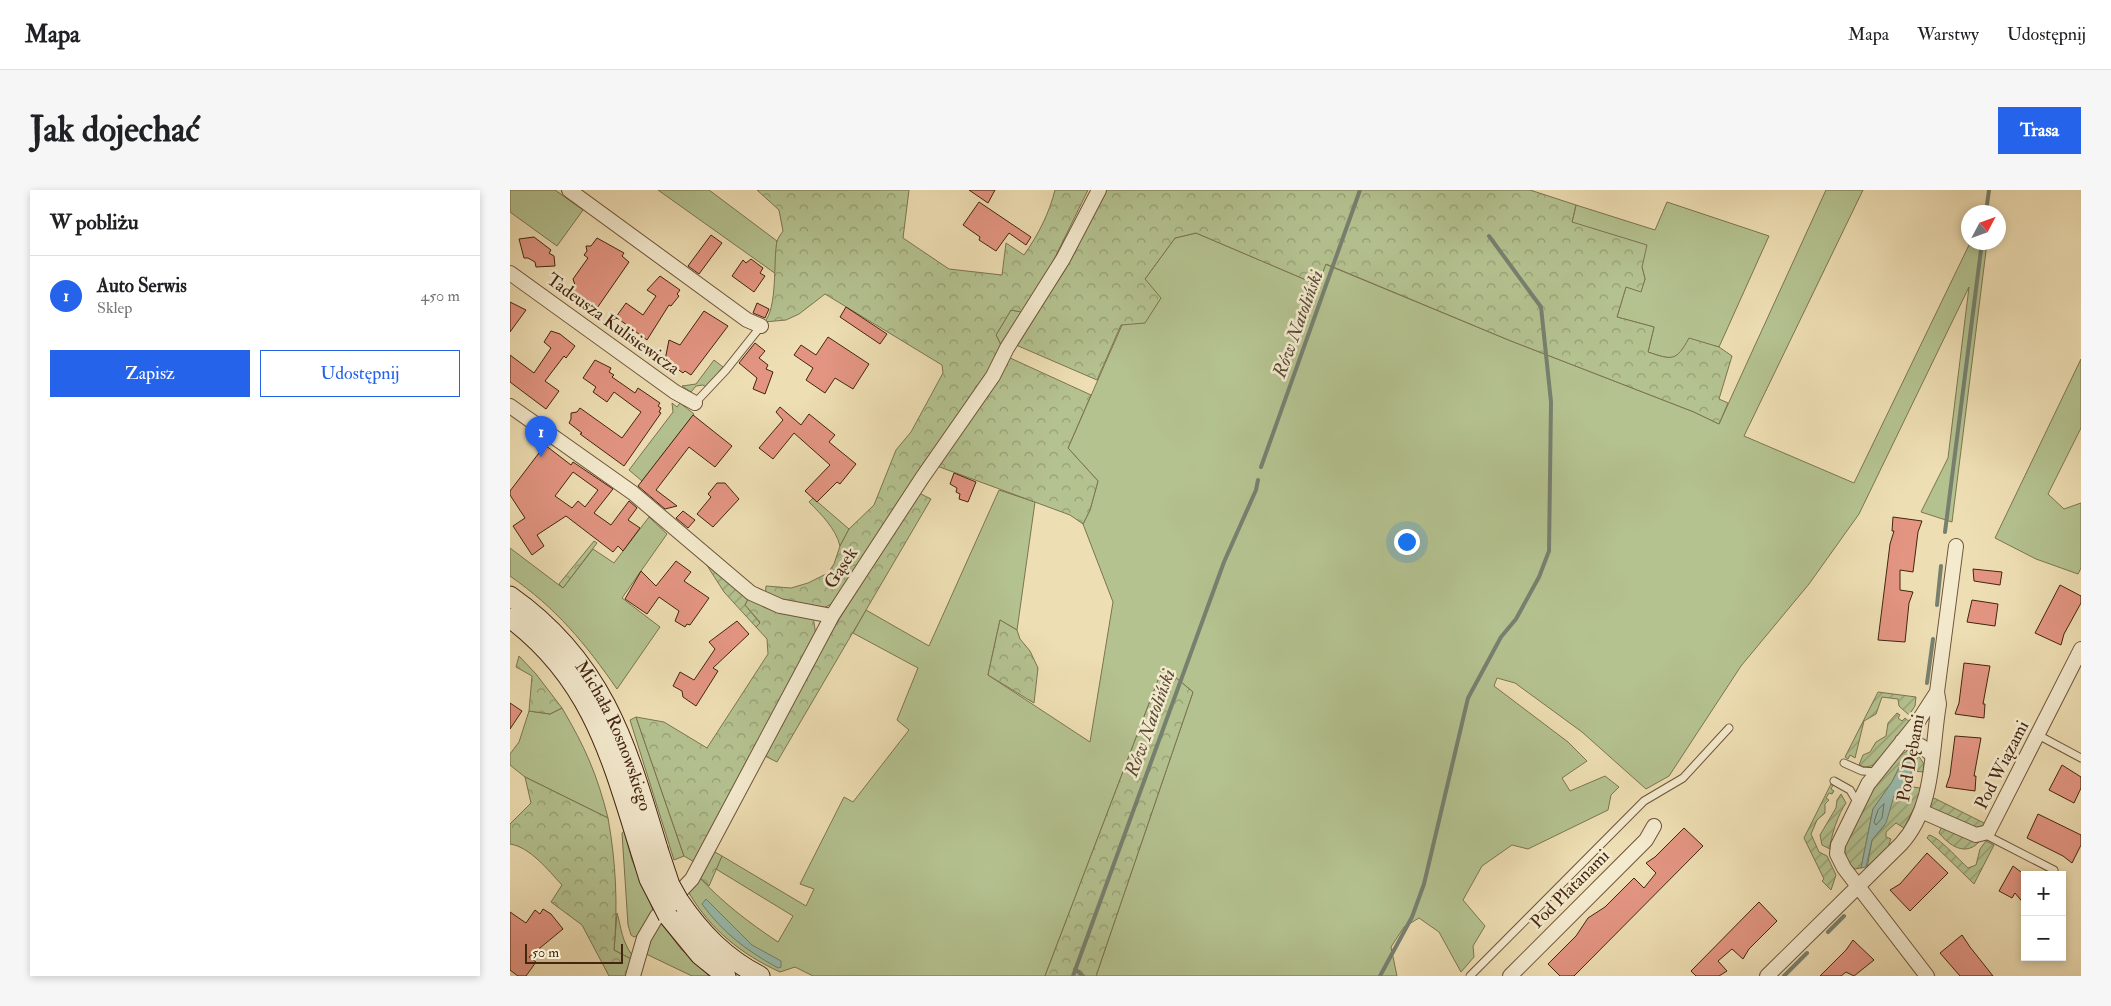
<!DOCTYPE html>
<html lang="pl">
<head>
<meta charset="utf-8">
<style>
	:root { --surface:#fff; --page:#f6f6f6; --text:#202124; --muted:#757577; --line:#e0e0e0; --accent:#2563eb }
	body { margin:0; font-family:"IM FELL Double Pica",serif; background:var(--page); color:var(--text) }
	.controls { position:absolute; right:15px; bottom:15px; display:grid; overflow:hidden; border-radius:0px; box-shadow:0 2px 8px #0003 }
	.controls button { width:45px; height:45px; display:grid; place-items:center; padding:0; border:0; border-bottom:1px solid var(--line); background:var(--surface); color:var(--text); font:25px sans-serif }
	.compass { position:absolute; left:1451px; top:15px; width:45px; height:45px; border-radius:50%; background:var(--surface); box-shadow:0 2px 8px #0003; rotate:49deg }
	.scale { position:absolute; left:15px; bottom:12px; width:98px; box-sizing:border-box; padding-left:5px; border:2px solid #432510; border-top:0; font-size:14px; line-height:18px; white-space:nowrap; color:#432510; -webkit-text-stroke:4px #f4eace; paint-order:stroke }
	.you { position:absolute; left:896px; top:351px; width:18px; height:18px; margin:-12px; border:4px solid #fff; border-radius:50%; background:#1a73e8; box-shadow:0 0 0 8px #1a73e833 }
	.badge { display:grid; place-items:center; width:32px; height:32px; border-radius:50%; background:var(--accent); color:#fff; font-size:16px; font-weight:700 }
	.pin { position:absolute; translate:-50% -41px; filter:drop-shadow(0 1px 2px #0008) }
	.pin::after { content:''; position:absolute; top:26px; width:18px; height:15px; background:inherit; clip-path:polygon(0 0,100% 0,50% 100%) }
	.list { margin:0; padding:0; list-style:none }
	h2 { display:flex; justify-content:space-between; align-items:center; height:65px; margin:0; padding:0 20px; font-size:21px }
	h2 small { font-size:16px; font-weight:400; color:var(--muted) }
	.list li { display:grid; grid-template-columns:32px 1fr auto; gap:15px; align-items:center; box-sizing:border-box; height:80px; padding:0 20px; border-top:1px solid var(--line) }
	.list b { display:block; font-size:19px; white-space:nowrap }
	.list p { margin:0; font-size:16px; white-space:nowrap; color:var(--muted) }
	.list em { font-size:16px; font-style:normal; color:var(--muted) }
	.actions { display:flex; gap:10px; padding:15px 20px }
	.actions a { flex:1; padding:11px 0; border:1px solid var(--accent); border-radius:0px; text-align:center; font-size:18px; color:var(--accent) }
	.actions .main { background:var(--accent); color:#fff }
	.map { position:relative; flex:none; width:1571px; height:786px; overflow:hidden; border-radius:0px }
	header { display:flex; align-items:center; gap:30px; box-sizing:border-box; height:70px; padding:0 25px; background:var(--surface); border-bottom:1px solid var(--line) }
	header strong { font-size:24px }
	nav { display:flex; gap:28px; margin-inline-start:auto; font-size:18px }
	.intro { display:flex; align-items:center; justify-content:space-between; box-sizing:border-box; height:120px; padding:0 30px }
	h1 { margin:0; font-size:35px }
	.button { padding:12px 22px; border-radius:0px; background:var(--accent); color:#fff; font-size:18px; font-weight:700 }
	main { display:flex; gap:30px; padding:0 30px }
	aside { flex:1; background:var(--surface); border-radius:0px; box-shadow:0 2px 8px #0003 }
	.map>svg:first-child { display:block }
	.grass { fill:#b4c290; stroke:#7c7450 }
	.forest { fill:url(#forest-crowns); stroke:#7c7450 }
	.garden { fill:url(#garden-furrows); stroke:#7c7450 }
	.water { fill:#99bcae; stroke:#77806f }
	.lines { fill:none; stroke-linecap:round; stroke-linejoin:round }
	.shore { stroke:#6e705f; stroke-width:1 }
	.stream { stroke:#77806f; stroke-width:4 }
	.building { fill:#e39582; stroke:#432510; fill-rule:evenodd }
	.lane-casing { stroke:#6e5339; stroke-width:9 }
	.street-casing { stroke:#6e5339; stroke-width:16 }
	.secondary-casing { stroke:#432510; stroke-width:21 }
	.lane { stroke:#f4eace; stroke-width:7 }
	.street { stroke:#f4eace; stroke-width:14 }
	.secondary { stroke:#f4eace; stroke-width:19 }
	.secondary-bridge-casing { stroke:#432510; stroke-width:21; stroke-linecap:butt }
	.secondary-bridge { stroke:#f4eace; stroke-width:19 }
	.labels { text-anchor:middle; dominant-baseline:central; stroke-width:5; stroke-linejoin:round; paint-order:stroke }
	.street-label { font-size:18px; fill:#432510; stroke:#f4eace }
	.water-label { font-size:19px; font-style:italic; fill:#584b38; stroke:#f4eace }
</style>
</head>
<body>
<header>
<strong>Mapa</strong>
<nav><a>Mapa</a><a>Warstwy</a><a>Udostępnij</a></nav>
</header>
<div class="intro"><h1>Jak dojechać</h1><a class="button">Trasa</a></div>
<main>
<aside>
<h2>W pobliżu<small></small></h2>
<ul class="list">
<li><span class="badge">1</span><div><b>Auto Serwis</b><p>Sklep</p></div><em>450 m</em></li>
</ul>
<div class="actions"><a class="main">Zapisz</a><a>Udostępnij</a></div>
</aside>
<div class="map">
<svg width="1571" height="786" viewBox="0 0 1571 786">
	<defs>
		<pattern id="forest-crowns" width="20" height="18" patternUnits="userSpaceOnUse" patternTransform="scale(1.25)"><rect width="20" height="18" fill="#b4c290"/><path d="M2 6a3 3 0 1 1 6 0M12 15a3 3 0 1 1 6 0" fill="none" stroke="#949d74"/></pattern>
		<pattern id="garden-furrows" width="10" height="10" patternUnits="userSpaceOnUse" patternTransform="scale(1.25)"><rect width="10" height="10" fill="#b4c290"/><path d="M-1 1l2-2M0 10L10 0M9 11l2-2" fill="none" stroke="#949d74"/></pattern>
	</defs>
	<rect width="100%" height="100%" fill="#eedeb3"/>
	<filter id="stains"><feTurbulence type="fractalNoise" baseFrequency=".004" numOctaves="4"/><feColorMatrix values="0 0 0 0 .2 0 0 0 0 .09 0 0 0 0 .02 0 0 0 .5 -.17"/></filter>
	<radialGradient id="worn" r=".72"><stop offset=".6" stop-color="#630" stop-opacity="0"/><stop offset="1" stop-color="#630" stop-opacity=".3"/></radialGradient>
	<path class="grass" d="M0 0H45L73 20 47 56 0 22Z
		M148 0H199L267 51 266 84Z
		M1316 0H1353L1234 246 1344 293 1460 53H1477L1442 332 1411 322 1438 268 1459 97 1349 324 1299 394 1231 476 1159 586 1136 599 1072 542 1005 493 987 488 984 496 1058 552 1077 571 1052 588 1060 601 1095 586 1109 597 1101 605 1098 620 1018 659 1002 655 972 676 953 710 975 736 963 756 964 767 951 782 929 742 909 728 894 737 881 757 887 786H586L683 502 653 477 535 786H303L285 777 270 782C231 764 201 740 179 703L188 686C212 712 238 732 268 752L283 726 206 679 212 666 296 716 304 699 290 694 334 607 343 612 399 540 387 530 408 478 343 443 356 420 419 456 489 300 525 312 507 440 490 430 478 485 580 552 603 412 573 334 580 320 588 291 558 258 612 135 635 89 665 48 686 43 808 95 815 74 1001 151 1184 222 1209 234Z
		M1157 12 1259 46 1209 157 1179 149C1166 172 1162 170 1138 162L1144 137 1107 127 1116 97 1131 101 1135 89 1132 77 1062 32 1066 15 1145 40Z
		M501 120 516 123 493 159 486 145Z
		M1571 169V238L1538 304 1554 319 1571 313V378L1568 384 1526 369 1485 348Z
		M204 170 213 177 196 197 193 195 186 196 181 202 172 196 186 194Z
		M162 213 167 217 170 213 184 224 132 291 119 280 163 222Z
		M303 308 339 339 330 356C326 339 311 324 299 312Z
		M139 327 157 344 112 408 150 437 107 499C75 453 46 418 0 386V358L53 398 83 359 104 373Z
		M52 518C75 557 87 584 98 628L15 587 0 575V564L9 552 19 521 40 524Z
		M126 527 174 666 164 670 120 530Z
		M114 641 122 670 143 720 129 745 124 747 121 745 118 735 112 643Z
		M107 723C112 740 111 749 122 765L121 769 104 760Z
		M149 730 171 759 199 786H182L136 764 135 759Z"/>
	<path class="forest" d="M247 0H399L393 48 439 79 492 85 496 53 514 65C528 45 539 24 545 0H578L534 90 516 123 501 120 486 145 493 159 325 412 308 421 255 408 256 396 281 398 298 393 318 383 324 374 330 356 339 339 364 315 386 260 401 242 433 183 432 175 315 104 289 124 276 130 254 132C268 119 263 70 267 51 268 48 271 44 273 41L269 20Z
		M595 0H1020L1066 15 1062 32 1137 55 1132 77 1135 89 1131 102 1116 97 1107 127 1144 137 1138 162C1162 170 1166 172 1179 148L1209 157 1222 166 1209 209 1218 213 1209 234 1184 222 1001 151 816 74 808 95 686 43 665 48 635 89 651 108 635 133 611 135 587 190 506 155 555 80Z
		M498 167 581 205 558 258 588 291 580 320 573 334 560 325 427 276Z
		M409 303 421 309 267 572 255 566 323 439Z
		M84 351 87 353 53 398 49 394Z
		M240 405 303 426 306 446 186 673 174 666 126 527 154 532 197 558 258 464 257 449 246 437 250 432 235 415Z
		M490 430 507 440 510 449 520 461 528 478 524 513 478 485Z
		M9 466 26 484 52 518 40 524 19 521 22 486 6 477Z
		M653 477 683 502 586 786H535Z
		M15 587 98 628C106 673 108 715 104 760L121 769 117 786H99L72 735 41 712 52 695C38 680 20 657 0 654V634L21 613Z
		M203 661 212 666 199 696 188 686Z"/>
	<path class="garden" d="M191 366 240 405 235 415 250 433 246 437 214 402Z
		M1368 502 1406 507 1405 516 1399 525 1389 516 1388 509 1372 507 1366 524 1354 531 1345 568 1340 565 1338 569 1335 567Z
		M1387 523 1390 525 1388 528 1392 531 1395 528 1402 534 1366 575 1355 577 1349 575 1353 565 1360 562 1366 552 1376 546 1378 533Z
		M1397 561 1403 563 1391 574 1382 592 1363 619 1351 678 1345 679C1338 673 1334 667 1335 659 1336 637 1378 571 1397 561Z
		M1408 565 1414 574 1413 582 1404 581 1400 586 1403 597 1410 598 1409 608 1394 638 1386 633 1376 642V647L1381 649 1378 657 1357 678 1362 650 1374 636 1384 606 1397 594Z
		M1321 594 1323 595 1321 599 1324 601 1322 604 1319 603 1316 608 1319 610 1315 614V623L1307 630 1301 644 1309 662 1317 666 1326 685 1321 700 1312 691 1314 689 1294 648Z
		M1331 604 1336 613C1329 622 1320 648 1320 659L1312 655 1310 645 1326 618 1327 610Z
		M1420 607 1426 609 1476 634 1470 639 1423 621 1419 614Z
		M1432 636 1464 651 1469 652C1455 667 1439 655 1429 643Z
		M1419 645C1429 647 1449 670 1458 678L1466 675 1470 659 1476 651 1484 655 1464 694 1417 648Z"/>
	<path class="water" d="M1403 563 1408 565 1397 594 1384 606 1376 633 1362 650 1356 677 1351 678 1363 619 1382 592 1391 574Z
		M196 709 242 755 271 771V777L268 778C237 761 213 743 192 714Z"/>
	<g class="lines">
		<path class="shore" d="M1374 614 1372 628 1366 635 1364 632 1368 620Z"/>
		<path class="stream" d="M1476 22 1479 0
			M751 277 850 0
			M1435 342 1472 52
			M1427 415 1431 376
			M1417 493 1423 449
			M1318 742 1334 726
			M565 779 573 786
			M563 786 714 372 746 300 748 290
			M870 786 902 727 914 694 958 508 991 447 1006 429 1029 387 1039 361 1041 212 1031 117 979 46
			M1274 786 1297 763"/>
	</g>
	<path class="building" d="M459 0H485L478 13Z
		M469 12 521 47 516 55 499 43 486 61 469 50 470 47 453 35Z
		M201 45 212 53 189 84 178 76Z
		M24 47 41 60 39 63 44 66 45 76 26 77 25 72 18 68H14L9 49Z
		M87 48 114 63 112 66 119 72 85 121 63 102 65 95 63 89 78 68 74 65 77 61 76 56H81Z
		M241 69 253 78 250 83 255 86 244 102 222 86 233 70 236 73Z
		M150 86 170 100 167 104 169 106 161 116 159 115 137 150 106 127 116 113 133 125 146 106 137 100Z
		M0 112 16 120 0 142Z
		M247 113 259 119 255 128 243 123Z
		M336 117 377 144 370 154 330 127Z
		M194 121 218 136 181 185 175 181 173 183 155 170 159 150 170 155Z
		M41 141 50 144 65 156 56 168 54 166 35 191 49 201 36 219 0 192V165L24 183 41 158 34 152Z
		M318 147 359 174 343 199 325 188 315 203 296 190 303 178 284 165 291 155 306 165Z
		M245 153 255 161 249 168 258 175 256 179 263 182 255 204 243 199 247 188 229 173Z
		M85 170 101 178 99 182 104 185 102 187 125 203 128 198 150 213 148 216 151 218 149 222 151 223 114 276 70 244 72 243 59 233 61 229V223L67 222 70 218 112 248 131 222 104 202 97 212 83 202 86 197 73 188Z
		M270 217 291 235 299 224 325 245 319 252 346 274 330 294 327 292 307 312 295 301 320 275 284 243 263 269 249 258 273 230 266 222Z
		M183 225 222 256 205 277 179 257 146 300 167 316 155 319 128 296Z
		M35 255 61 275 63 272 103 299 84 323 101 335 119 311 127 318 118 330 130 338 113 361 108 356 103 362 56 326 27 345 34 356 22 365 3 336 15 328 0 305V301ZM63 282 88 300 75 317 68 311 62 318 45 306Z
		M444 283 466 292 458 312 449 309 450 304 446 302 447 298 440 294Z
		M207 293H215L229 309 203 337 187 324 201 307 198 304Z
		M173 321 185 330 178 338 166 328Z
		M1383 327 1412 331 1408 342 1403 382 1390 380V400L1403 402 1399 413 1395 452 1368 450 1380 354 1384 341H1382Z
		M166 371 181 382 174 391 199 408 180 435 177 434 175 437 165 431 169 421 149 407 137 424 115 409 131 381 146 396Z
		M1463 379 1492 382 1490 395 1464 391Z
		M1550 395 1571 406V413L1554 444 1551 455 1525 443Z
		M1462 410 1488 414 1485 436 1457 432Z
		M227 431 239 444 203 478 208 481 186 516 173 507 172 501 163 496 170 482 184 490 205 459 199 452Z
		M1454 473 1480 476 1473 514H1475L1474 528 1445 524 1449 513Z
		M0 513 12 521 0 539Z
		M1445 546 1471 548 1464 586H1466L1465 601 1436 597 1440 585Z
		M1552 575 1571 587V598L1564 613 1539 600Z
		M1528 624 1571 645V655L1562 673 1553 666 1517 648Z
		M1174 638 1193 656 1064 786H1050L1038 774 1066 746 1078 728 1095 717 1124 688 1134 698 1146 683 1136 673 1145 667Z
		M1417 663 1438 683 1400 721 1380 700 1390 694Z
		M1503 676 1515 685V715L1505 703 1502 708 1489 701Z
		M1249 712 1267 731 1239 759 1233 769 1222 759 1208 771 1217 781 1209 786H1186L1181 781Z
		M33 719 41 724 53 739 19 767 26 772 16 786H8L0 780V722L16 733 25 720 30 724Z
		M1452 745 1460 757 1483 786H1450L1430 763Z
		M1343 750 1364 770 1344 786 1336 782 1331 786H1310L1336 760Z"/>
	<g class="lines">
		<g class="lane-casing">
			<path id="lane" d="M185 213 216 180 251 136
				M1528 545 1571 568
				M1334 573 1352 581 1367 582
				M1324 591 1340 600 1347 612
				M1474 644 1544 680
				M960 786 1134 611 1173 588 1219 538"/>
		</g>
		<g class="street-casing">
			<path id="street" d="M59 0 237 130 251 136
				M0 83 165 202 185 213
				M0 216 123 303 241 403 270 416 322 426
				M1392 551 1411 556 1421 564
				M1411 621 1466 645 1478 642 1571 459
				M123 786 134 748 147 726 182 689 322 426 412 288 483 186 497 158 553 69 589 0
				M1000 786 1136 650 1144 636
				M1257 786 1391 654C1425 617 1421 561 1429 514L1427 502 1446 356
				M1417 786 1334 678 1327 664 1328 655 1358 594 1407 533 1427 502"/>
		</g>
		<g class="secondary-casing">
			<g id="secondary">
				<path id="s1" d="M0 406C94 472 117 556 148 659"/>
				<path d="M0 428C83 490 102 571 131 663"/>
				<path d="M169 711C191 743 215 768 250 786"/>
				<path d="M158 726 190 765 216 786"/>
			</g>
		</g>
		<use href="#lane" class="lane"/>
		<use href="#street" class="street"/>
		<use href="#secondary" class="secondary"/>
		<g class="secondary-bridge-casing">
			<path id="secondary-bridge" d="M148 659 160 695 169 711
				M131 663 139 689 158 726"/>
		</g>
		<use href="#secondary-bridge" class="secondary-bridge"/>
	</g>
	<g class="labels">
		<g class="street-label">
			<text transform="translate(103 134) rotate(36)">Tadeusza Kulisiewicza</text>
			<text transform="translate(331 378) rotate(-57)">Gąsek</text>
			<text stroke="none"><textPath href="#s1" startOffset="178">Michała Rosnowskiego</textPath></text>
			<text transform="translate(1401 568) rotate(-80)">Pod Dębami</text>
			<text transform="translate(1492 575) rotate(-63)">Pod Wiązami</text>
			<text transform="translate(1060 699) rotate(-45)">Pod Platanami</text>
		</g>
		<g class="water-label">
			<text transform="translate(788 134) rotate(-70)">Rów Natoliński</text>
			<text transform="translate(640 533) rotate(-70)">Rów Natoliński</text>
		</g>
	</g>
	<rect width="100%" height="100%" filter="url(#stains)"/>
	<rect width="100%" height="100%" fill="url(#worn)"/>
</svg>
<div class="controls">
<button>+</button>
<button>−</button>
</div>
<svg class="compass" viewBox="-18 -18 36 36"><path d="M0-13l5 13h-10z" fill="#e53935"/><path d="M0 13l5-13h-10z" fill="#757577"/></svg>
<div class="scale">50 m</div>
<div class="you"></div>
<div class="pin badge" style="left:31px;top:267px">1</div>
</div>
</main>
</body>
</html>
